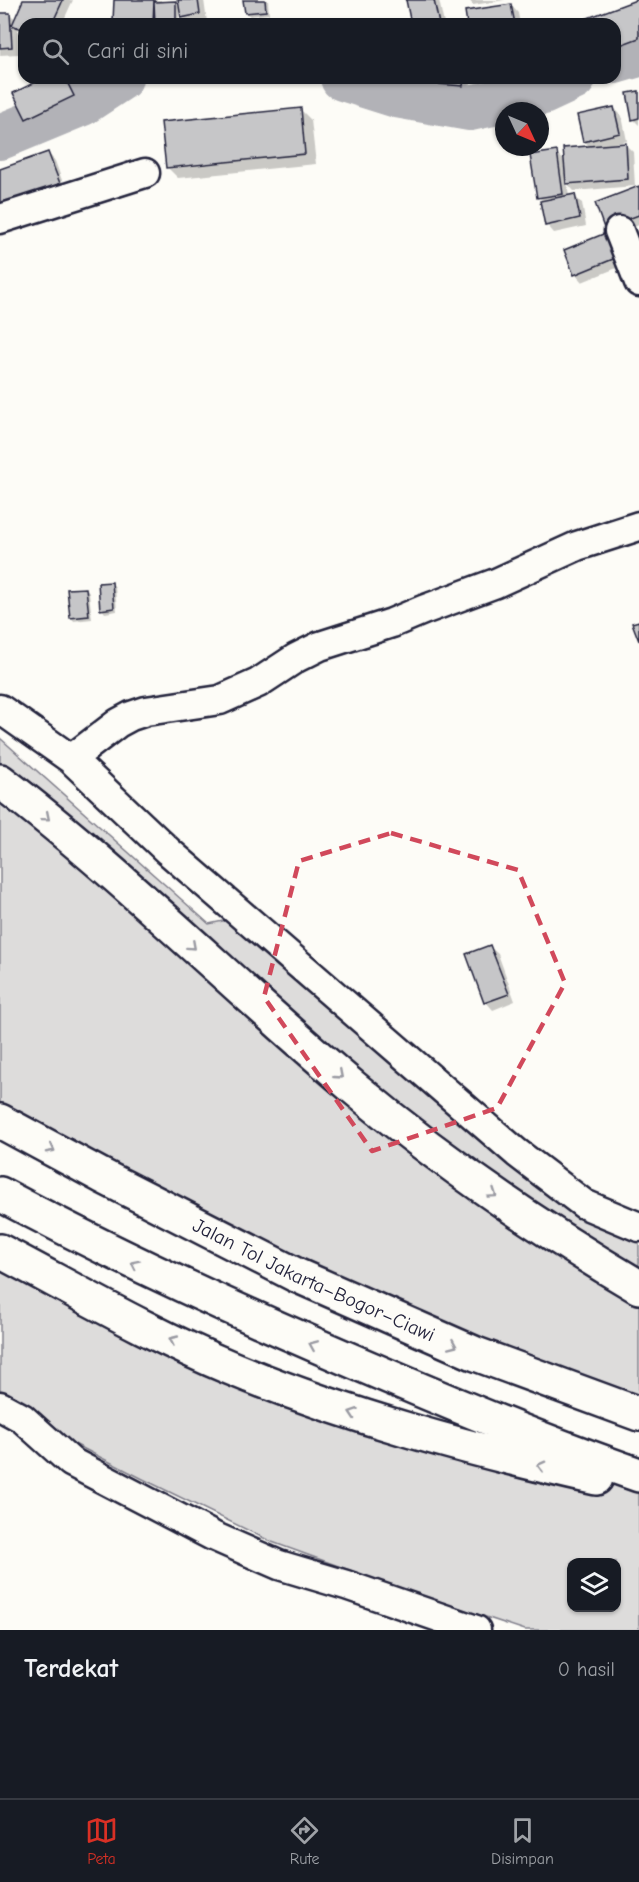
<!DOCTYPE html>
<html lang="id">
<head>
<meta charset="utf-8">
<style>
	:root { --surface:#171b24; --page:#20242c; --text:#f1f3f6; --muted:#9ea1a6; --line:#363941; --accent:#d93025 }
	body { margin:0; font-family:"Comic Neue",sans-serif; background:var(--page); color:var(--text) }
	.controls { position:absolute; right:18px; bottom:18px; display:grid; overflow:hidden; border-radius:12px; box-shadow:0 2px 4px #0004 }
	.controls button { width:54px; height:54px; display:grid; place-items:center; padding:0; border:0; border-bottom:2px solid var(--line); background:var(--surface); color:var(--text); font:30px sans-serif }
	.compass { position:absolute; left:495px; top:102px; width:54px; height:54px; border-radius:50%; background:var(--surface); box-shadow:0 2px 4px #0004; rotate:134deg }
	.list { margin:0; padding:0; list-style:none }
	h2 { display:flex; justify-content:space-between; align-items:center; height:78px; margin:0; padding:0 24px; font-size:26px }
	h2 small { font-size:20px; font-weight:400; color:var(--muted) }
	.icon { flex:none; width:33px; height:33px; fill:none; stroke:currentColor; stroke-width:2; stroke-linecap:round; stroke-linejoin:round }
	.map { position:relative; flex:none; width:639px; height:1630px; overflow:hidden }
	.search { position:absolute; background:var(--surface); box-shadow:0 2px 4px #0004; left:18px; right:18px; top:18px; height:66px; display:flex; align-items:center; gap:15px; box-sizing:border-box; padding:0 21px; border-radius:18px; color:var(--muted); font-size:22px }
	.sheet { height:168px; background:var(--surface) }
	nav { display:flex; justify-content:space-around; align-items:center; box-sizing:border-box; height:84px; border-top:2px solid var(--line); background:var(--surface); font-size:16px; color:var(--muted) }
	nav a { display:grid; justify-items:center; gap:3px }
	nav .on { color:var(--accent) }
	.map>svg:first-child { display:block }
	.green { fill:#dddcdb; stroke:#807f8b; stroke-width:1.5; fill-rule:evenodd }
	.shadow { fill:#0003 }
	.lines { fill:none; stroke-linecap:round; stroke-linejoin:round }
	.river { stroke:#b2b2b7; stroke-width:46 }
	.building { fill:#c6c6c8; stroke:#22223b; stroke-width:1.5 }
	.street-casing { stroke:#22223b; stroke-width:33 }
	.highway-casing { stroke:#22223b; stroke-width:38 }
	.street { stroke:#fdfcf7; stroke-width:28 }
	.highway { stroke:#fdfcf7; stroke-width:33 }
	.oneway { stroke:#9a9aa2 }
	.marked { fill:none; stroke:#d1495b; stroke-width:4.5; stroke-dasharray:12 8; stroke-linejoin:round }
	.labels { text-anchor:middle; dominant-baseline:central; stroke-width:4.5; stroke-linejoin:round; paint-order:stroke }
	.street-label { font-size:20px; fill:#22223b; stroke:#fdfcf7 }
</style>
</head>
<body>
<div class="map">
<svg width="639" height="1630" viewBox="0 0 639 1630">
	<rect width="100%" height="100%" fill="#fdfcf7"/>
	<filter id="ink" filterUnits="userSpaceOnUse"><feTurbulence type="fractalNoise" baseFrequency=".0167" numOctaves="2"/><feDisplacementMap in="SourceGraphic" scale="12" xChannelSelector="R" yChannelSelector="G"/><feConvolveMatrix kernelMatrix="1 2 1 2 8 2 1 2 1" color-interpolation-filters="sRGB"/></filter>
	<g filter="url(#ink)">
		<path class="green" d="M0 738 209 924 241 917 428 1081 639 1230V1398L476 1354 0 1121Z
			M0 1251 230 1367 639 1488V1630H525L413 1593 272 1542 143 1479 0 1406ZM572 1562H616V1608H572Z"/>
		<path class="shadow" d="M25 0H73L62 24H24V33L18 29 19 54 0 55V15L10 14 16 20Z
			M116 0H161V3H175L181 8 179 0H204L207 22 179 24 188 23 182 17 181 9H179V24H119L115 20Z
			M245 0H268L269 14 250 16 246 13Z
			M407 0H439L444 24H412Z
			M469 0H505L473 5Z
			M639 0V53L615 62V24H579Z
			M511 5 518 13 520 24H469Z
			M47 78H67L80 104 35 126 27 118Z
			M413 78H471L470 93 421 89 413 81Z
			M639 92V125L633 119Z
			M614 108 622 116 627 141 612 144 613 146 626 145 633 152 635 186 574 191 567 183 569 197 574 196 582 203 586 226 554 233 547 225 543 202 539 197 556 153 566 162 590 147 584 141Z
			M300 109 311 120 316 164 178 178 167 167Z
			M48 153 55 161 67 194 0 171Z
			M639 188V225L615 234 629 263 582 282 575 274 611 232Z
			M112 583 115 587 117 611 105 613 102 609Z
			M86 589 89 593 92 619 74 621 71 617Z
			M490 947 498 954 515 1001 493 1010 486 1002Z"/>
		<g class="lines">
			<path class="river" d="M615 61 639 54
				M343 78 397 95 470 108 543 92 573 78
				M0 137 82 103 120 78"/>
		</g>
		<path class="building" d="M23 0H63L52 24H24V30L12 25Z
			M114 0H154L153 23 113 21Z
			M178 0H198L200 14 181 18Z
			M243 0H265L266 11 245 13Z
			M406 0H434L439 24H411Z
			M636 0H639V38L615 47V24H577V22Z
			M176 1V24H155L154 2Z
			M511 4 515 24H467L465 11Z
			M0 13H10L12 47 0 48Z
			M44 78H65L74 96 26 119 13 93Z
			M412 78H464L463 86 412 82Z
			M639 91V118L632 120 627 93Z
			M614 107 620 133 583 142 577 115Z
			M301 108 305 154 166 168 161 122Z
			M626 143 628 179 566 184 563 148Z
			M557 151 563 194 537 198 530 155Z
			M48 152 61 186 0 208V169Z
			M639 186V215L604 228 595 203Z
			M575 194 580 218 545 226 540 201Z
			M613 230 623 255 574 275 564 250Z
			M112 582 114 608 100 610 98 583Z
			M86 588 89 616 70 618 67 589Z
			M639 621V641L632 623Z
			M490 945 509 994 484 1003 466 954Z"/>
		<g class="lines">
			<g class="street-casing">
				<path id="street" d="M0 219 145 173
					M619 231 639 282
					M0 709 71 759 168 851 517 1153 584 1204 639 1227
					M71 759 118 723 131 716 146 711 220 700 258 683 296 658 320 646 392 623 423 610 496 583 577 546 639 526
					M0 1406 22 1418 71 1462 213 1536 279 1565 346 1585 476 1630"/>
			</g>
			<g class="highway-casing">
				<g id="highway">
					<path d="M0 781C124 875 234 987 353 1087 442 1162 539 1228 639 1287"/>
					<path id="s1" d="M0 1121 102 1176 296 1275 476 1354 639 1414"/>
					<path d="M0 1194C127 1262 257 1321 390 1377 472 1412 555 1446 639 1475"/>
					<path d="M0 1251C76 1291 152 1335 231 1368 349 1417 472 1450 596 1478"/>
				</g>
			</g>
			<use href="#street" class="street"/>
			<use href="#highway" class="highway"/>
		</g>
		<defs><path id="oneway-chevron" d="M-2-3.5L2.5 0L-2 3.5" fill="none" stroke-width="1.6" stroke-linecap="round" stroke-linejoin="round" transform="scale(1.5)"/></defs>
		<g class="oneway">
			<use href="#oneway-chevron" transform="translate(46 817) rotate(40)"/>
			<use href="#oneway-chevron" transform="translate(192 946) rotate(42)"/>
			<use href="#oneway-chevron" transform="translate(339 1075) rotate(41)"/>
			<use href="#oneway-chevron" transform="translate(51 1149) rotate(28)"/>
			<use href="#oneway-chevron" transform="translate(493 1194) rotate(34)"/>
			<use href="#oneway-chevron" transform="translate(135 1264) rotate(-154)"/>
			<use href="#oneway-chevron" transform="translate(173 1340) rotate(-155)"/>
			<use href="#oneway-chevron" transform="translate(313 1345) rotate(-157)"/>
			<use href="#oneway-chevron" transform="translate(453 1345) rotate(24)"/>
			<use href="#oneway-chevron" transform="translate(353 1413) rotate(-161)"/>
			<use href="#oneway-chevron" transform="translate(541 1466) rotate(-166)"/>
		</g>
	</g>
	<path class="marked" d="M391 833 518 870 565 983 497 1108 372 1151 264 997 299 861Z"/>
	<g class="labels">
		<g class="street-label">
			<text stroke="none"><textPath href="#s1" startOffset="352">Jalan Tol Jakarta–Bogor–Ciawi</textPath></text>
		</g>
	</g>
</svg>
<div class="controls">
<button><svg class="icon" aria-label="layers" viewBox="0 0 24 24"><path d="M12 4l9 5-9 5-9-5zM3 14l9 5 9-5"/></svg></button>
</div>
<svg class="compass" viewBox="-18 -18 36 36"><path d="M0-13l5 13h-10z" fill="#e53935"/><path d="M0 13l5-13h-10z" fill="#9ea1a6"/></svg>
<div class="search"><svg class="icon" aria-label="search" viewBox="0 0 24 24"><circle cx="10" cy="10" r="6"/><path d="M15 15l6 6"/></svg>Cari di sini</div>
</div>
<section class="sheet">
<h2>Terdekat<small>0 hasil</small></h2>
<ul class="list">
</ul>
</section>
<nav>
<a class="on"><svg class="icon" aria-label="map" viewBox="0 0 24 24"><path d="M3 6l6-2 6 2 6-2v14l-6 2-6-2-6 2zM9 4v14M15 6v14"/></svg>Peta</a>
<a><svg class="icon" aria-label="directions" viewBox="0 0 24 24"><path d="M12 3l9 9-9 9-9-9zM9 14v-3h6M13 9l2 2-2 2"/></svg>Rute</a>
<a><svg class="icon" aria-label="saved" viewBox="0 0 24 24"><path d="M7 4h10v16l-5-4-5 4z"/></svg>Disimpan</a>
</nav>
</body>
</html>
